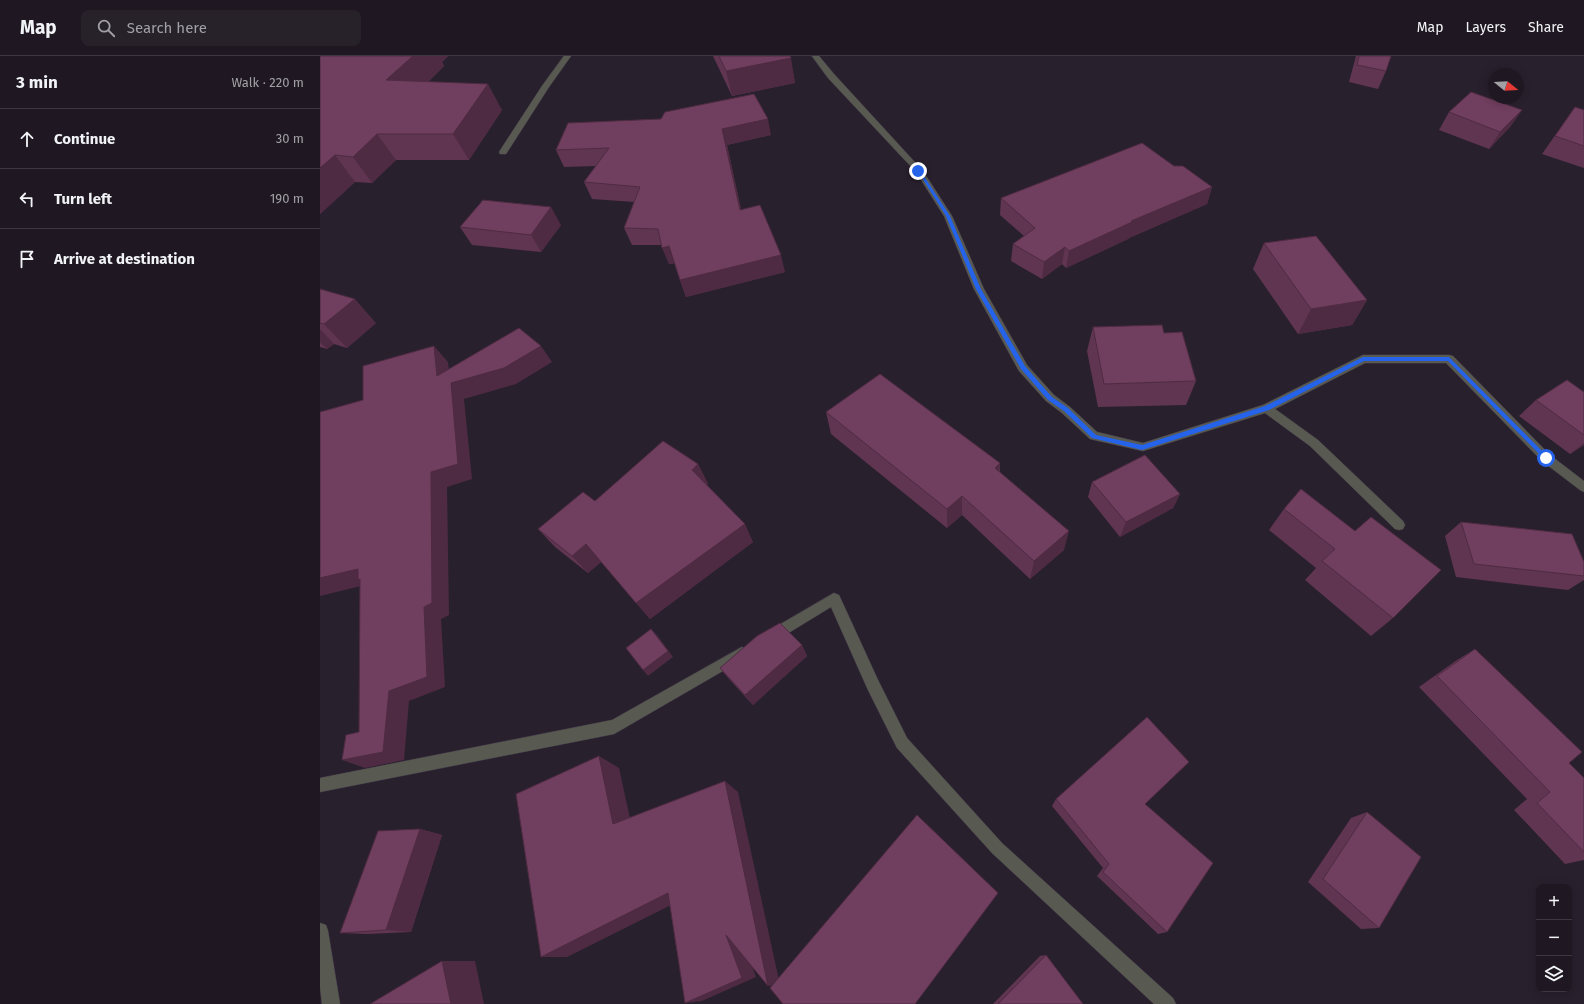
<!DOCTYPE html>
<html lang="en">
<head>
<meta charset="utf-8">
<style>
	:root { --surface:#1f1822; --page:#27212a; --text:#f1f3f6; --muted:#a1a0a5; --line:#3c3740 }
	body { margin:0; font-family:"Fira Sans",sans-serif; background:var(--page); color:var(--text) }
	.controls { position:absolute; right:12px; bottom:12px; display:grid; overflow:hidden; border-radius:8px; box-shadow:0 2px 10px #0003 }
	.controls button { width:36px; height:36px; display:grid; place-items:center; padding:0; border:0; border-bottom:1px solid var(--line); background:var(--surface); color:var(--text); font:20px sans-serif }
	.compass { position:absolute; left:1168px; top:12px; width:36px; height:36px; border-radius:50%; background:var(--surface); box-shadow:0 2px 10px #0003; rotate:108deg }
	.stop { position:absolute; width:12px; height:12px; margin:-9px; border:3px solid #2563eb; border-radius:50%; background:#fff }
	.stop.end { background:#2563eb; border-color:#fff; box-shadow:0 1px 4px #0008 }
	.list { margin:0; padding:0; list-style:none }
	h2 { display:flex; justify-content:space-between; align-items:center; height:52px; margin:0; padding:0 16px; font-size:17px }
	h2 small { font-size:13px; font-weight:400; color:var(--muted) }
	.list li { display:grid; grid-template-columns:26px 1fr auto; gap:12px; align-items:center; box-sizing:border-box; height:60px; padding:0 16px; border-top:1px solid var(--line) }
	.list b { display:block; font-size:15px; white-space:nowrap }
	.list em { font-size:13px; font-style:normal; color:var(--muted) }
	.icon { flex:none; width:22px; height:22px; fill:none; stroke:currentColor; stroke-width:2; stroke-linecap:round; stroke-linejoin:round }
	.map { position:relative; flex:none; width:1264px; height:948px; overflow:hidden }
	header { display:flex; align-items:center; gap:24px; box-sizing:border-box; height:56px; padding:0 20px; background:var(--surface); border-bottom:1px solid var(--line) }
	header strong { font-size:19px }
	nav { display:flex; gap:22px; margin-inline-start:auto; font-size:14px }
	.search { width:280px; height:36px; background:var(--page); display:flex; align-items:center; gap:10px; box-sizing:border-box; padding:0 14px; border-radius:8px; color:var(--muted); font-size:15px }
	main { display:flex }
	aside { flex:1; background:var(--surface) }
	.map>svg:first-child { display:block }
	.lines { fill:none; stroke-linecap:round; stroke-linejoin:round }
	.minor-casing { stroke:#443b48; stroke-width:1 }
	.minor { fill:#585a52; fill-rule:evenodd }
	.wall { fill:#603551 }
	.shaded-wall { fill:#4e2b42 }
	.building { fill:#703e5e; stroke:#4e2b42 }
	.route { fill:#2563eb }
</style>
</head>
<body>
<header>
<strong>Map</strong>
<div class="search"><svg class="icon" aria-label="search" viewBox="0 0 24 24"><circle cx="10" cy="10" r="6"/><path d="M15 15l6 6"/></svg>Search here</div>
<nav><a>Map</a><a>Layers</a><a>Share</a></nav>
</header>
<main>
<aside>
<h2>3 min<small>Walk · 220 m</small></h2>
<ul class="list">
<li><svg class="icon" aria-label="ahead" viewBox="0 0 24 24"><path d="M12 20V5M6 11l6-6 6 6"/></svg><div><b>Continue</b></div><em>30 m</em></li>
<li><svg class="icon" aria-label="left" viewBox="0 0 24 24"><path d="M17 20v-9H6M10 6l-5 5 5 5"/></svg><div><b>Turn left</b></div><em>190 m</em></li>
<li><svg class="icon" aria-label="arrive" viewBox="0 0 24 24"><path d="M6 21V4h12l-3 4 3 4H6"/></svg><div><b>Arrive at destination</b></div></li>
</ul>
</aside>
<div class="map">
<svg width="1264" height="948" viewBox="0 0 1264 948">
	<rect width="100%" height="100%" fill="#29202d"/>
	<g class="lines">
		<g class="minor-casing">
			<path id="minor" d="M244 0H251L229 31 186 98H180L179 96 222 30Z
				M492 0H499L514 18 603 115 632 160 664 233 707 309 734 339 750 351 777 376 823 387 943 349 1043 299H1129L1133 300 1230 399 1264 425V436L1260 434 1222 405 1126 307H1045L955 353 998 384 1083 465 1085 469 1083 473 1079 474 1075 473 990 390 945 357 823 395 770 383 742 357 726 345 699 315 654 233 624 160 596 116 508 22Z
				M514 537 519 539 558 624 587 682 682 787 853 942 856 948H834L672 797 577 692 548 634 511 551 457 584 452 586 447 584 445 580 447 576Z
				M422 591 427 593 429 597 427 601 294 678 0 736V722L292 664Z
				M0 867 6 869 8 875 20 948H2L0 931Z"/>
		</g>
		<use href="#minor" class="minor"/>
	</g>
	<path class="wall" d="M0 0H128L122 6 124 10 108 26 182 54 149 104H76L52 127 35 126 0 158Z
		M393 0H470L475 27 412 40Z
		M1036 0H1071L1066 15 1058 33 1029 26Z
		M1255 51 1264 54V112L1222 98Z
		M1202 54 1190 71 1169 93 1119 74 1129 56Z
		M451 79 407 89 421 154 465 216 366 241 360 224 355 207 349 208 342 189H312L304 172 314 146 272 143 264 126 276 110 244 111 236 94Z
		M854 110 892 131 887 148 809 182 808 183 746 212 742 208 722 223 691 205 693 188 704 180 680 159 681 142Z
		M241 169 221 196 152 189 140 171Z
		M944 187 1047 244 1032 269 978 278 933 213Z
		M0 233 56 267 27 292 14 288 7 293 0 291Z
		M773 271 844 277 876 325 866 349 778 351 767 295Z
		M1264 336V389L1250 398 1199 360 1216 344Z
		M506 356 680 407V416L744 494 710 523 642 459 627 472 511 378Z
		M378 408 388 428 386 429 433 486 330 563 281 506 268 517 235 491 218 473 275 445Z
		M772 426 860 438 853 452 800 481 768 441Z
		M981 433 1073 562 1051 580 985 524 996 512 949 474 964 453Z
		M1141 466 1264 506V524L1248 534 1136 521 1125 480Z
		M482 589 487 600 433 649 409 623 400 612Z
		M1155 593 1249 707 1264 722V804L1245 808 1194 754 1207 743 1099 631 1137 604Z
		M736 743 825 748 847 876 838 878 777 820 783 812 732 750Z
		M1047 756 1059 872 1041 873 988 826 1031 762Z
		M100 773 122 779 91 876 47 878 20 877Z
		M726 899 763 948H673L720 900Z"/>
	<path class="shaded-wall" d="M93 0H128L122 6 124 10 83 50 66 24Z
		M471 2 475 27 412 40 406 15Z
		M168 28 182 54 149 104 133 78Z
		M1202 54 1190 71 1169 93 1180 76Z
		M448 63 451 79 407 89 425 171 420 154 402 73Z
		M57 78 76 104 52 127 33 101Z
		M15 99 35 126 0 158V112Z
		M892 131 887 148 809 182 808 183 746 212 749 195 811 165Z
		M231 151 241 169 221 196 211 179Z
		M349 190 356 207 349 208 342 192Z
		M745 191 742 208 722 223 724 206Z
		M461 199 465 216 366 241 360 224Z
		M35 243 56 267 27 292 4 268Z
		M1047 244 1032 269 978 278 991 253Z
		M0 273 14 288 7 293 0 286Z
		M114 290 128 306 131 336 117 320Z
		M221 290 232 306 196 328 144 343 152 423 127 431 129 559 121 563 125 631 89 645 84 704 45 712 22 704 69 635 111 416 131 327Z
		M1264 387V389L1250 398Z
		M680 407 678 427 675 412Z
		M378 408 388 428 382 433 372 414Z
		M860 438 853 452 800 481 806 466Z
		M642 440V459L627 472V453Z
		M425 468 433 486 330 563 316 547Z
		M749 475 744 494 710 523 714 505Z
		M266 488 282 505 268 517 252 500Z
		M38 513 45 529 0 540V522Z
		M331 573 337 579 353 601 328 620 323 614Z
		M482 589 487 600 433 649 425 639Z
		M279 700 299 712 313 776 293 768Z
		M405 725 418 736 460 929 448 930Z
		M100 773 122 779 91 876 66 874Z
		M348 837 365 842 247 901H221Z
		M406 879 421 881 436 921 382 945 365 947Z
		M122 905H155L164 948H131Z"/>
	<path class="building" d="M0 0H93L66 24 168 28 133 78H57L33 101 15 99 0 112Z
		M399 0H470L471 2 406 15Z
		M1039 0H1071L1066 15 1037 9Z
		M1151 36 1202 54 1180 76 1129 56Z
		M434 38 448 63 402 73 420 154 440 149 461 199 360 224 349 190 342 192 338 173 304 172 320 131 264 126 289 92 236 94 248 67 341 63 345 56Z
		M1255 51 1264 54V90L1235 80Z
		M822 87 854 110H863L892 131 811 165 812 166 749 195 745 191 724 206 693 188 715 172 681 142Z
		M163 144 231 151 211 179 140 171Z
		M996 180 1047 244 991 253 944 187Z
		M0 233 35 243 4 268 0 267Z
		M842 269 844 277 862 276 876 325 784 328 773 271Z
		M199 272 221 290 184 312 131 327 138 408 111 416 112 547 104 551 107 621 69 635 63 696 22 704 26 679 39 676 40 523 38 524V513L0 522V356L43 344V310L114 290 117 320Z
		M560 318 680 407 675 412 749 475 714 505 642 440 627 453 506 356Z
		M1247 324 1264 336V379L1216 344Z
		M343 385 378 408 372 414 425 468 316 547 266 488 252 500 218 473 263 436 275 445Z
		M825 399 860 438 806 466 772 426Z
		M981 433 1035 475 1051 461 1121 514 1073 562 1002 505 1015 493 964 453Z
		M1141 466 1252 478 1264 506V520L1154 508Z
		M460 567 482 589 425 639 400 612 437 580Z
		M331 573 348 595 323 614 306 592Z
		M1155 593 1262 696 1249 707 1264 722V796L1217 747 1230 736 1117 620Z
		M827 661 869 706 825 748 893 807 847 876 783 816 789 808 736 743Z
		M279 700 293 768 405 725 448 930 406 879 422 922 365 947 348 837 221 901 196 738Z
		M1047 756 1101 801 1059 872 1003 823Z
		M597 759 678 837 595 948H463L450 932Z
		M100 773 66 874 20 877 58 775Z
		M726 899 763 948H678Z
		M122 905 131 948H50Z"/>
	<path class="route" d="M597 114H600L630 160 661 233 705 310 732 341 748 352 776 379 822 389 945 350 1043 301H1129L1229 402 1226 404 1224 403 1128 305H1044L949 354 822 394 772 382 744 355 728 344 701 313 656 233 626 160Z"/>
</svg>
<div class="controls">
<button>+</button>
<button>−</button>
<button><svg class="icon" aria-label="layers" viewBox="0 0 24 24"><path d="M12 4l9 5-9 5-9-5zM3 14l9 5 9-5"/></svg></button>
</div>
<svg class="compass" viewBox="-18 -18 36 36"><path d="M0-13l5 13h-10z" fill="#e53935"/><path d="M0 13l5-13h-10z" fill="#a1a0a5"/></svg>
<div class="stop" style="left:1226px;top:402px"></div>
<div class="stop end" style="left:598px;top:115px"></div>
</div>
</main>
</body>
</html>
